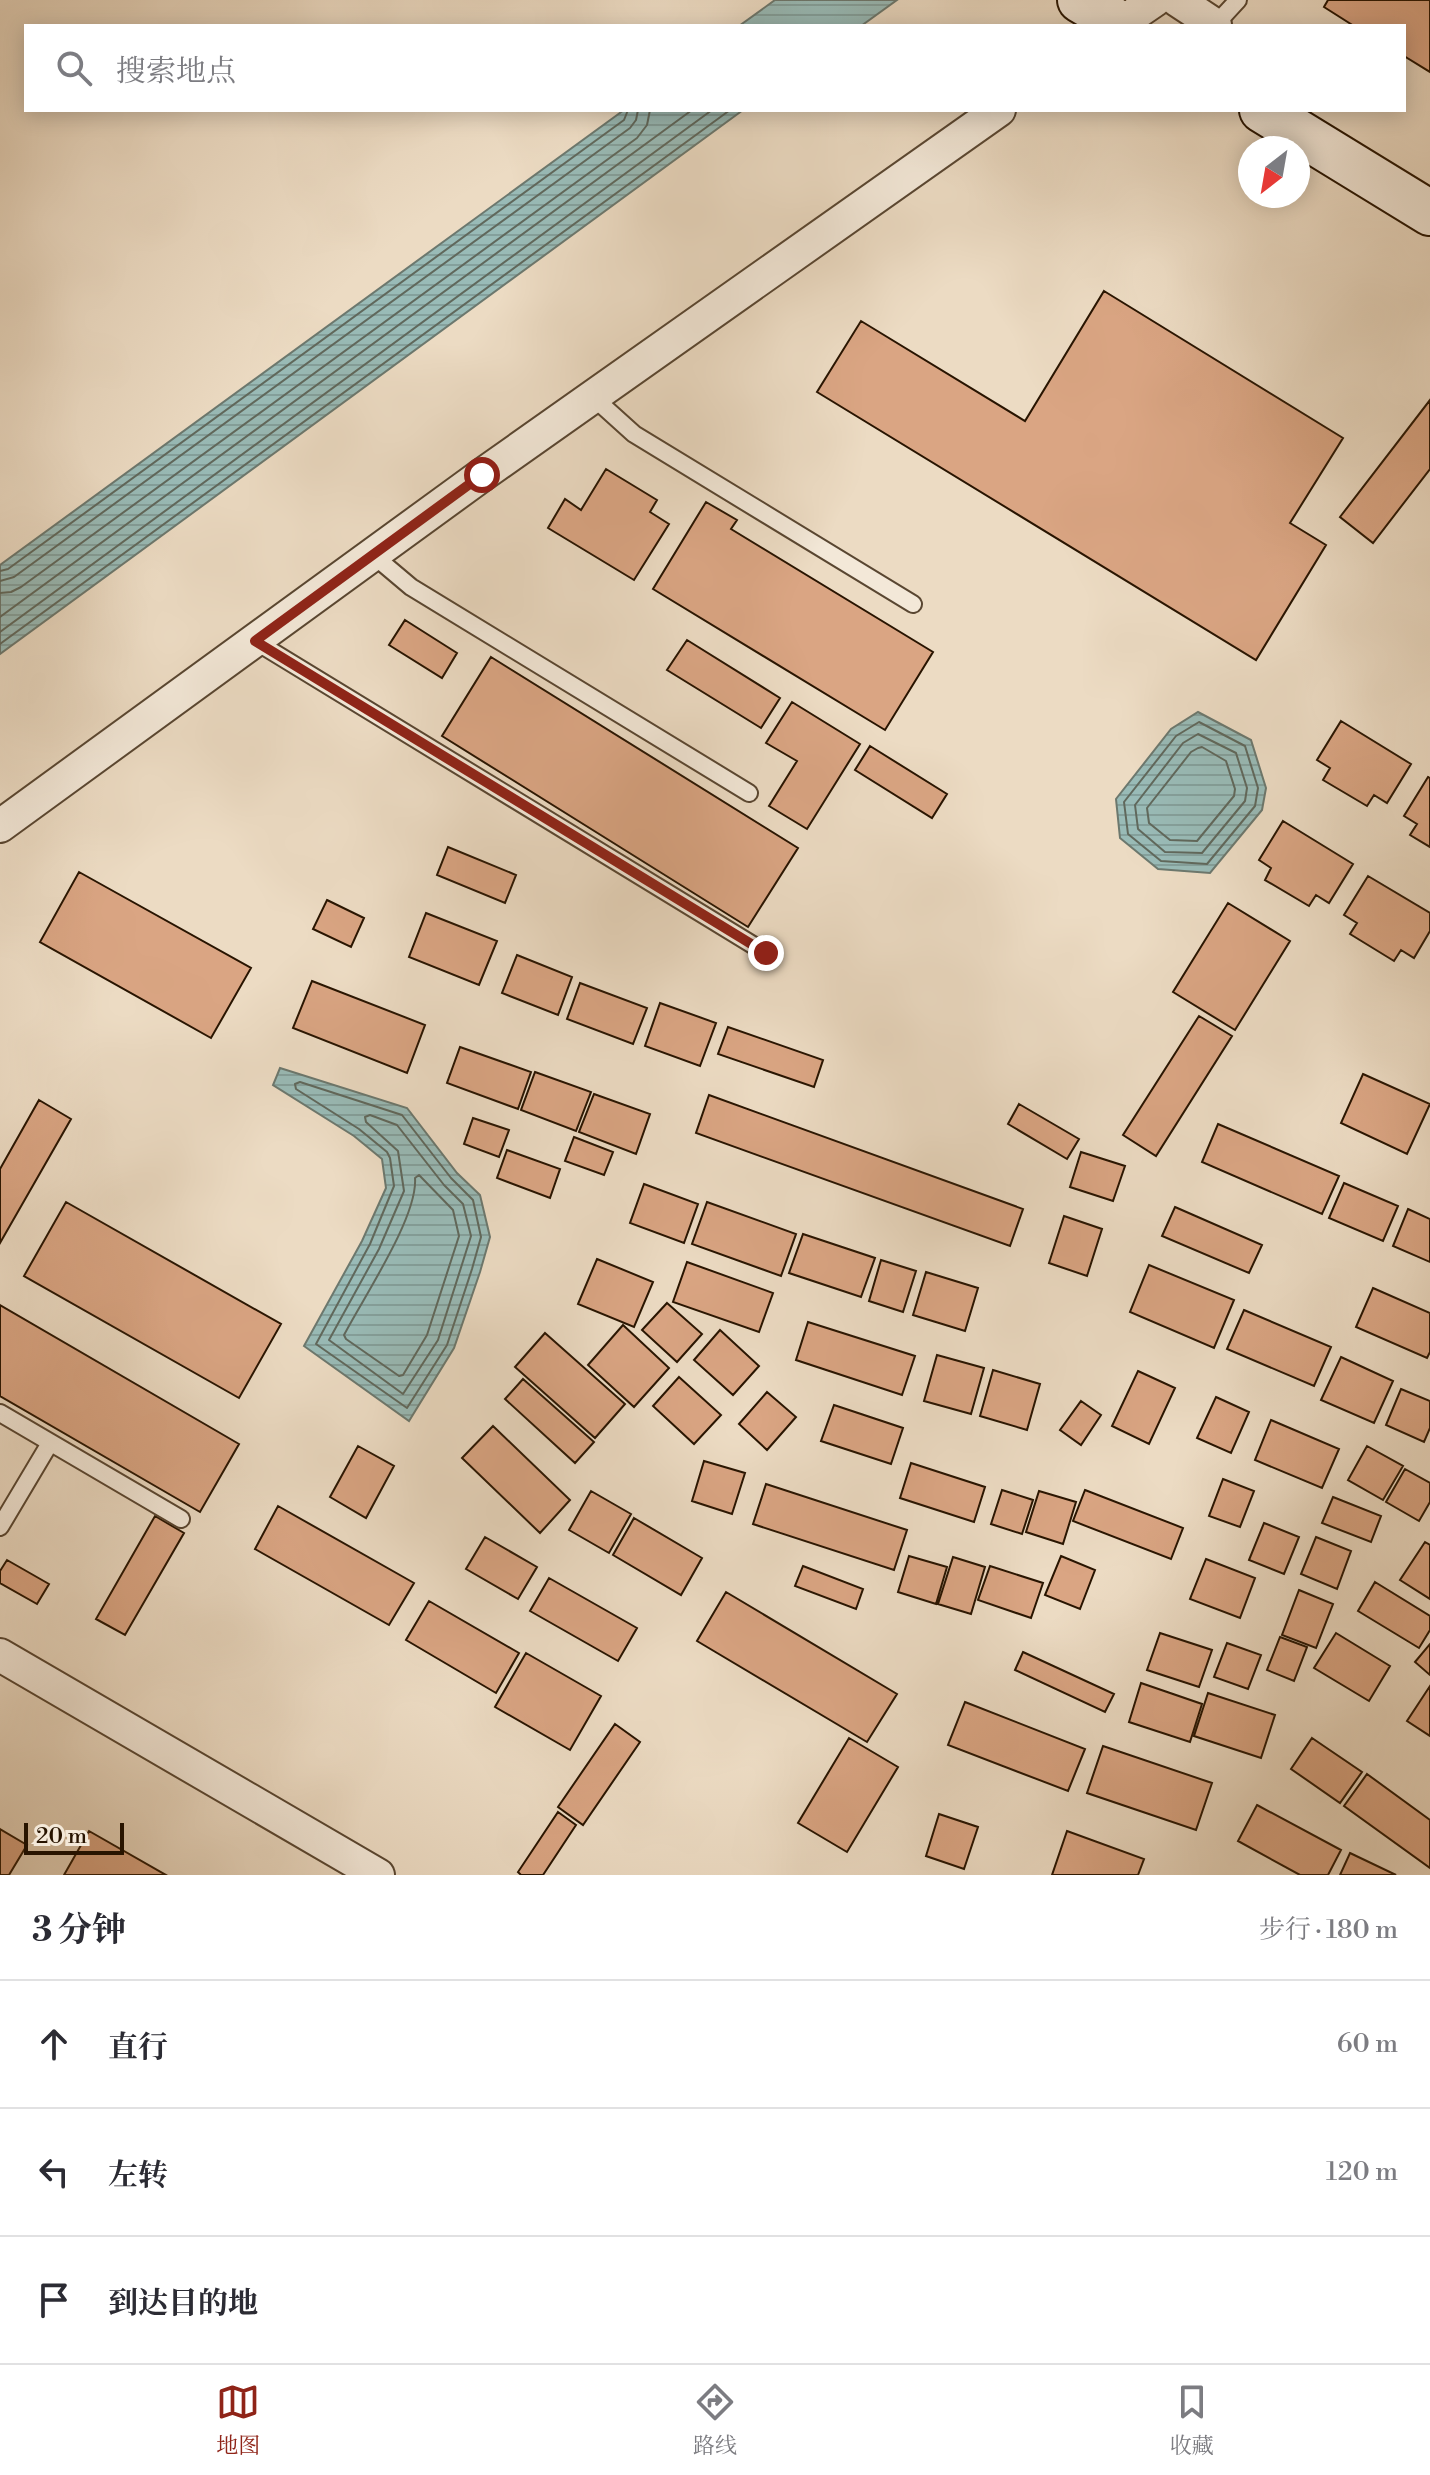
<!DOCTYPE html>
<html lang="zh">
<head>
<meta charset="utf-8">
<style>
	:root { --surface:#fff; --page:#f7f7f7; --text:#2b2b33; --muted:#7c7c81; --line:#e1e1e2; --accent:#8f2418 }
	body { margin:0; font-family:"Libre Bodoni","Noto Serif SC",serif; background:var(--page); color:var(--text) }
	.compass { position:absolute; left:1238px; top:136px; width:72px; height:72px; border-radius:50%; background:var(--surface); box-shadow:0 4px 20px #0003; rotate:211deg }
	.scale { position:absolute; left:24px; bottom:20px; width:100px; box-sizing:border-box; padding-left:8px; border:4px solid #281400; border-top:0; font-size:22px; line-height:28px; white-space:nowrap; color:#281400; -webkit-text-stroke:6px #f3e8d8; paint-order:stroke }
	.stop { position:absolute; width:24px; height:24px; margin:-18px; border:6px solid #8f2418; border-radius:50%; background:#fff }
	.stop.end { background:#8f2418; border-color:#fff; box-shadow:0 2px 8px #0008 }
	.list { margin:0; padding:0; list-style:none }
	h2 { display:flex; justify-content:space-between; align-items:center; height:104px; margin:0; padding:0 32px; font-size:34px }
	h2 small { font-size:26px; font-weight:400; color:var(--muted) }
	.list li { display:grid; grid-template-columns:52px 1fr auto; gap:24px; align-items:center; box-sizing:border-box; height:128px; padding:0 32px; border-top:2px solid var(--line) }
	.list b { display:block; font-size:30px; white-space:nowrap }
	.list em { font-size:26px; font-style:normal; color:var(--muted) }
	.icon { flex:none; width:44px; height:44px; fill:none; stroke:currentColor; stroke-width:2; stroke-linecap:round; stroke-linejoin:round }
	.map { position:relative; flex:none; width:1430px; height:1875px; overflow:hidden }
	.search { position:absolute; background:var(--surface); box-shadow:0 4px 20px #0003; left:24px; right:24px; top:24px; height:88px; display:flex; align-items:center; gap:20px; box-sizing:border-box; padding:0 28px; border-radius:0px; color:var(--muted); font-size:30px }
	.sheet { height:488px; background:var(--surface) }
	nav { display:flex; justify-content:space-around; align-items:center; box-sizing:border-box; height:112px; border-top:2px solid var(--line); background:var(--surface); font-size:22px; color:var(--muted) }
	nav a { display:grid; justify-items:center; gap:4px }
	nav .on { color:var(--accent) }
	.map>svg:first-child { display:block }
	.water { fill:url(#water-rules); stroke:#6c786e; stroke-width:2 }
	.lines { fill:none; stroke-linecap:round; stroke-linejoin:round }
	.shore { stroke:#60685c; stroke-width:2 }
	.building { fill:#daa583; stroke:#281400; stroke-width:2 }
	.lane-casing { stroke:#594631; stroke-width:20 }
	.street-casing { stroke:#594631; stroke-width:36 }
	.secondary-casing { stroke:#281400; stroke-width:48 }
	.lane { stroke:#f3e8d8; stroke-width:16 }
	.street { stroke:#f3e8d8; stroke-width:32 }
	.secondary { stroke:#f3e8d8; stroke-width:44 }
	.route { stroke:#8f2418; stroke-width:10 }
</style>
</head>
<body>
<div class="map">
<svg width="1430" height="1875" viewBox="0 0 1430 1875">
	<defs>
		<pattern id="water-rules" width="6" height="5" patternUnits="userSpaceOnUse" patternTransform="scale(2)"><rect width="6" height="5" fill="#99bbb7"/><path d="M0 2.5h6" fill="none" stroke="#84a09c"/></pattern>
	</defs>
	<rect width="100%" height="100%" fill="#ecdbc3"/>
	<filter id="stains"><feTurbulence type="fractalNoise" baseFrequency=".0025" numOctaves="4"/><feColorMatrix values="0 0 0 0 .2 0 0 0 0 .09 0 0 0 0 .02 0 0 0 .5 -.17"/></filter>
	<radialGradient id="worn" r=".72"><stop offset=".6" stop-color="#630" stop-opacity="0"/><stop offset="1" stop-color="#630" stop-opacity=".3"/></radialGradient>
	<path class="water" d="M775 0H897L861 26H739Z
		M624 110H743L0 654V565Z
		M1198 712 1251 740 1266 788 1262 810 1210 873 1158 869 1120 838 1116 799 1171 729Z
		M280 1068 407 1108 457 1173 480 1195 490 1237 480 1272 454 1348 409 1421 304 1346 362 1241 386 1188 382 1159 354 1136 273 1085Z"/>
	<g class="lines">
		<path class="shore" d="M0 571 8 569 624 120 628 110
			M0 581 14 577 630 128 636 120 638 110
			M0 593 11 592 21 587 637 138 647 125 650 110
			M0 617 692 110
			M0 632 712 110
			M0 644 730 110
			M1199 722 1245 746 1258 788 1255 806 1207 864 1161 861 1128 834 1124 802 1176 736Z
			M1198 734 1236 753 1247 788 1245 801 1202 853 1165 852 1138 829 1135 805 1183 743Z
			M1198 748 1202 747 1226 761 1235 789 1234 796 1197 841 1170 840 1149 823 1147 808 1191 752Z
			M300 1082 402 1115 451 1178 473 1200 481 1237 472 1269 447 1345 407 1408 316 1344 370 1244 394 1186 390 1158 387 1152 359 1129 296 1089 295 1084Z
			M370 1115 397 1125 444 1185 463 1204 471 1236 438 1340 403 1394 329 1340 379 1249 404 1191 398 1151 366 1122 365 1117Z
			M419 1175 453 1210 459 1236 427 1335 403 1375 399 1376 346 1339 344 1335C363 1298 418 1217 415 1178Z"/>
	</g>
	<path class="building" d="M1328 0H1430V72L1404 56V26H1354L1324 7Z
		M1104 291 1343 438 1290 523 1326 545 1256 660 817 392 861 321 1025 421Z
		M1430 400V469L1373 543 1340 517Z
		M606 469 657 500 650 512 669 524 634 580 548 528 565 499 581 510Z
		M706 502 737 520 731 529 933 652 885 730 653 589Z
		M405 620 457 653 442 678 389 645Z
		M687 640 780 698 761 728 667 670Z
		M491 657 798 848 748 927 442 736Z
		M792 702 860 744 807 829 769 806 797 761 766 743Z
		M1341 721 1411 764 1387 803 1374 795 1367 806 1323 780 1330 768 1317 760Z
		M870 746 947 794 932 818 855 770Z
		M1428 777 1430 778V847L1410 835 1417 824 1404 816Z
		M1283 821 1353 864 1329 903 1316 895 1309 906 1265 880 1271 868 1259 860Z
		M448 847 516 875 505 903 437 875Z
		M79 872 251 968 211 1038 40 942Z
		M1368 876 1430 913V931L1414 958 1401 950 1394 961 1350 934 1357 923 1344 915Z
		M327 900 364 918 351 947 313 929Z
		M1228 903 1290 941 1235 1030 1173 992Z
		M426 913 497 941 479 985 409 957Z
		M517 955 572 977 558 1015 502 993Z
		M312 981 425 1025 407 1073 293 1028Z
		M580 983 647 1008 633 1044 567 1019Z
		M660 1003 716 1023 700 1066 645 1046Z
		M1199 1016 1232 1036 1156 1156 1123 1135Z
		M728 1027 823 1060 814 1087 718 1054Z
		M460 1047 531 1072 518 1109 447 1083Z
		M535 1072 591 1092 576 1131 521 1110Z
		M1363 1074 1430 1104 1407 1154 1341 1123Z
		M594 1094 650 1114 636 1154 579 1132Z
		M709 1095 1023 1209 1010 1246 696 1133Z
		M39 1100 71 1119 0 1243V1169Z
		M1019 1104 1079 1139 1067 1159 1008 1124Z
		M473 1118 509 1130 499 1157 464 1144Z
		M1218 1124 1339 1176 1322 1214 1202 1162Z
		M574 1137 613 1152 604 1175 565 1161Z
		M507 1150 560 1169 550 1198 497 1178Z
		M1081 1152 1125 1166 1113 1201 1070 1187Z
		M1344 1183 1398 1206 1383 1241 1329 1218Z
		M644 1184 698 1204 684 1243 630 1223Z
		M66 1202 281 1324 239 1398 24 1276Z
		M707 1202 796 1234 781 1276 692 1244Z
		M1175 1207 1262 1245 1249 1273 1162 1236Z
		M1408 1209 1430 1219V1262L1393 1246Z
		M1064 1216 1102 1229 1087 1276 1049 1263Z
		M803 1234 875 1258 861 1297 789 1273Z
		M597 1259 653 1282 634 1327 578 1304Z
		M881 1260 916 1271 903 1312 869 1301Z
		M687 1262 773 1293 759 1332 673 1302Z
		M1149 1265 1234 1300 1214 1348 1130 1312Z
		M926 1272 978 1288 965 1331 913 1315Z
		M1373 1288 1430 1313V1352L1427 1358 1356 1327Z
		M667 1303 702 1334 677 1362 642 1330Z
		M0 1305 239 1444 200 1512 0 1396Z
		M1244 1310 1331 1347 1314 1386 1227 1349Z
		M808 1322 915 1356 902 1395 796 1360Z
		M623 1325 669 1368 634 1407 588 1365Z
		M720 1330 759 1366 733 1395 694 1360Z
		M545 1333 625 1404 595 1438 515 1367Z
		M937 1355 984 1368 971 1414 924 1401Z
		M1341 1357 1393 1381 1374 1423 1321 1400Z
		M993 1370 1040 1384 1027 1430 980 1416Z
		M1138 1371 1175 1388 1149 1444 1112 1426Z
		M679 1377 721 1415 694 1444 653 1406Z
		M523 1379 594 1442 575 1463 505 1399Z
		M1401 1389 1430 1401V1428L1424 1442 1386 1425Z
		M767 1392 796 1417 767 1450 739 1424Z
		M1216 1397 1249 1412 1231 1453 1197 1438Z
		M1081 1401 1101 1415 1081 1445 1060 1430Z
		M834 1405 903 1428 891 1464 821 1441Z
		M1271 1420 1339 1449 1322 1488 1255 1460Z
		M493 1426 570 1500 540 1533 462 1458Z
		M358 1446 394 1466 366 1518 330 1497Z
		M1367 1446 1403 1466 1383 1500 1348 1480Z
		M704 1461 745 1473 732 1514 692 1501Z
		M911 1463 985 1487 974 1522 900 1498Z
		M1405 1469 1430 1483V1502L1419 1521 1386 1502Z
		M1223 1479 1254 1491 1240 1527 1209 1516Z
		M766 1484 907 1530 894 1570 753 1524Z
		M1002 1490 1033 1500 1022 1534 991 1524Z
		M1085 1490 1183 1528 1171 1559 1073 1521Z
		M591 1491 631 1514 609 1553 569 1530Z
		M1039 1491 1076 1502 1063 1544 1026 1532Z
		M1333 1497 1381 1516 1371 1542 1322 1523Z
		M278 1506 414 1583 389 1625 255 1549Z
		M155 1516 184 1533 125 1635 96 1619Z
		M634 1518 702 1558 681 1595 613 1555Z
		M1264 1523 1299 1537 1284 1574 1249 1560Z
		M485 1537 537 1567 518 1599 466 1569Z
		M1316 1537 1351 1551 1337 1589 1301 1574Z
		M1425 1542 1430 1545V1599L1400 1580Z
		M909 1556 947 1567 936 1604 898 1592Z
		M1061 1556 1095 1570 1080 1609 1045 1595Z
		M953 1557 985 1567 971 1614 938 1604Z
		M1206 1559 1255 1578 1240 1618 1190 1599Z
		M7 1560 49 1584 37 1604 0 1583V1571Z
		M803 1566 863 1589 856 1609 795 1586Z
		M990 1566 1043 1583 1031 1618 978 1600Z
		M549 1578 637 1628 618 1661 530 1611Z
		M1375 1582 1430 1616V1630L1419 1648 1358 1611Z
		M1299 1590 1333 1604 1316 1648 1282 1635Z
		M726 1592 897 1694 867 1742 697 1641Z
		M429 1601 519 1653 496 1693 406 1640Z
		M1160 1633 1212 1650 1199 1687 1147 1670Z
		M1336 1633 1390 1666 1369 1701 1314 1668Z
		M1280 1637 1307 1647 1294 1681 1267 1670Z
		M1227 1643 1261 1655 1248 1689 1214 1677Z
		M1430 1644V1675L1415 1662Z
		M1023 1652 1114 1694 1105 1712 1015 1670Z
		M526 1653 601 1696 570 1750 495 1707Z
		M1141 1683 1202 1704 1190 1742 1129 1722Z
		M1430 1686V1736L1407 1721Z
		M1208 1693 1275 1715 1261 1758 1194 1736Z
		M965 1702 1085 1749 1068 1791 948 1745Z
		M615 1724 640 1742 583 1825 558 1807Z
		M849 1738 898 1767 847 1852 798 1823Z
		M1312 1738 1362 1772 1340 1803 1291 1769Z
		M1103 1746 1212 1783 1196 1830 1087 1793Z
		M1367 1774 1430 1820V1868L1344 1806Z
		M1257 1805 1341 1850 1328 1875H1300L1238 1841Z
		M558 1812 576 1825 543 1875H521L518 1872Z
		M939 1814 978 1827 964 1869 926 1856Z
		M0 1829 27 1845 9 1875H0Z
		M89 1831 166 1875H64Z
		M1067 1831 1144 1859 1138 1875H1052Z
		M1350 1853 1396 1875H1340Z"/>
	<g class="lines">
		<g class="lane-casing">
			<path id="lane" d="M1215 25 1238 0
				M593 397 634 434 913 604
				M373 555 411 587 749 793
				M255 641 766 953
				M0 1413 181 1519
				M0 1527 50 1443"/>
		</g>
		<g class="street-casing">
			<path id="street" d="M1177 0 1215 25
				M1117 26 1155 0
				M0 826 482 475 999 110
				M0 1655 378 1875"/>
		</g>
		<g class="secondary-casing">
			<path id="secondary" d="M1080 0 1124 26
				M1262 110 1430 213"/>
		</g>
		<use href="#lane" class="lane"/>
		<use href="#street" class="street"/>
		<use href="#secondary" class="secondary"/>
	</g>
	<g class="lines">
		<path class="route" d="M482 475 255 641 766 953"/>
	</g>
	<rect width="100%" height="100%" filter="url(#stains)"/>
	<rect width="100%" height="100%" fill="url(#worn)"/>
</svg>
<svg class="compass" viewBox="-18 -18 36 36"><path d="M0-13l5 13h-10z" fill="#e53935"/><path d="M0 13l5-13h-10z" fill="#7c7c81"/></svg>
<div class="scale">20 m</div>
<div class="stop" style="left:482px;top:475px"></div>
<div class="stop end" style="left:766px;top:953px"></div>
<div class="search"><svg class="icon" aria-label="search" viewBox="0 0 24 24"><circle cx="10" cy="10" r="6"/><path d="M15 15l6 6"/></svg>搜索地点</div>
</div>
<section class="sheet">
<h2>3 分钟<small>步行 · 180 m</small></h2>
<ul class="list">
<li><svg class="icon" aria-label="ahead" viewBox="0 0 24 24"><path d="M12 20V5M6 11l6-6 6 6"/></svg><div><b>直行</b></div><em>60 m</em></li>
<li><svg class="icon" aria-label="left" viewBox="0 0 24 24"><path d="M17 20v-9H6M10 6l-5 5 5 5"/></svg><div><b>左转</b></div><em>120 m</em></li>
<li><svg class="icon" aria-label="arrive" viewBox="0 0 24 24"><path d="M6 21V4h12l-3 4 3 4H6"/></svg><div><b>到达目的地</b></div></li>
</ul>
</section>
<nav>
<a class="on"><svg class="icon" aria-label="map" viewBox="0 0 24 24"><path d="M3 6l6-2 6 2 6-2v14l-6 2-6-2-6 2zM9 4v14M15 6v14"/></svg>地图</a>
<a><svg class="icon" aria-label="directions" viewBox="0 0 24 24"><path d="M12 3l9 9-9 9-9-9zM9 14v-3h6M13 9l2 2-2 2"/></svg>路线</a>
<a><svg class="icon" aria-label="saved" viewBox="0 0 24 24"><path d="M7 4h10v16l-5-4-5 4z"/></svg>收藏</a>
</nav>
</body>
</html>
